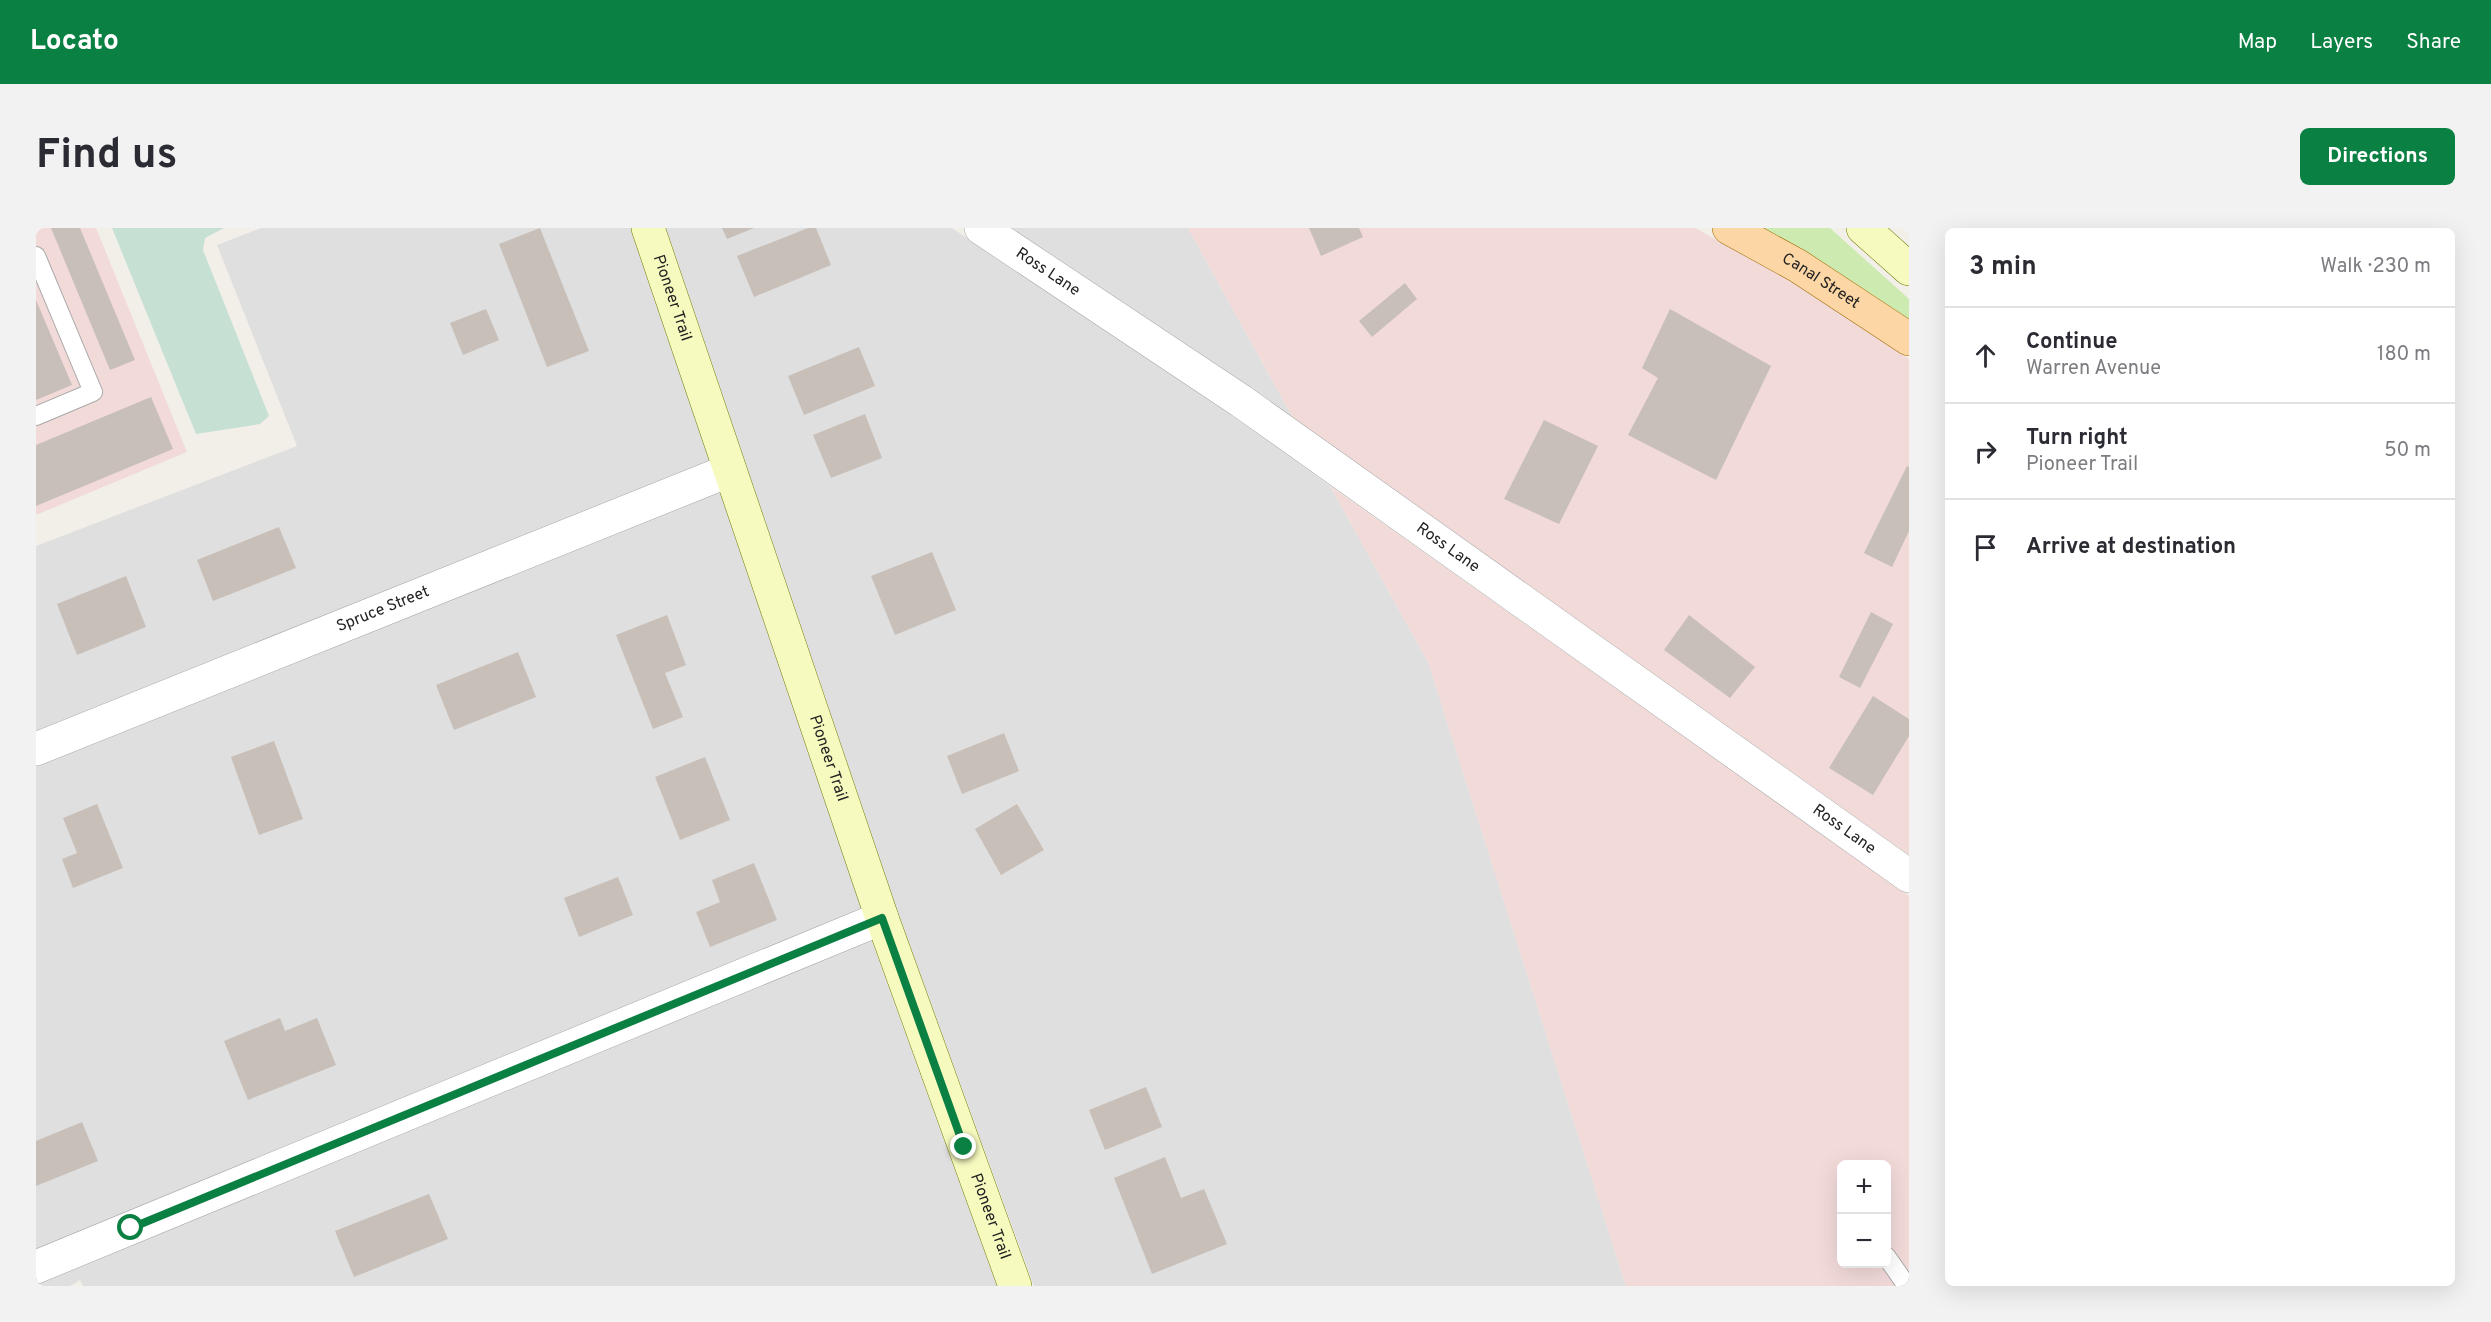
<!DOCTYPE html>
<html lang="en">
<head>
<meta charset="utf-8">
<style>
	:root { --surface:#fff; --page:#f2f2f3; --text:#2b2b33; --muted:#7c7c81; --line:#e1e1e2; --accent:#0b8043 }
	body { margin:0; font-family:Overpass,sans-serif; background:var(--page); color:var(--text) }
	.controls { position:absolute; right:18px; bottom:18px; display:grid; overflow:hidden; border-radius:9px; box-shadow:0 6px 24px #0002 }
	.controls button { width:54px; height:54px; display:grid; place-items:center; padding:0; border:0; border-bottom:2px solid var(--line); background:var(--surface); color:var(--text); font:30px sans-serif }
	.stop { position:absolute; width:18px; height:18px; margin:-14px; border:4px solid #0b8043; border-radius:50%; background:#fff }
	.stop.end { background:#0b8043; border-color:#fff; box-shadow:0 2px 6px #0008 }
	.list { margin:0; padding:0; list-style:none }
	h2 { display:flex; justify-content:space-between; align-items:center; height:78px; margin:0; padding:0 24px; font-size:26px }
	h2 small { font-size:20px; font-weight:400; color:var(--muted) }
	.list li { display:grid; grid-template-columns:39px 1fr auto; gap:18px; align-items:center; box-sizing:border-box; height:96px; padding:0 24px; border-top:2px solid var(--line) }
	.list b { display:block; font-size:22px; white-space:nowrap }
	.list p { margin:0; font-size:20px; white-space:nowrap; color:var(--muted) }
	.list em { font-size:20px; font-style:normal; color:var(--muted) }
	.icon { flex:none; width:33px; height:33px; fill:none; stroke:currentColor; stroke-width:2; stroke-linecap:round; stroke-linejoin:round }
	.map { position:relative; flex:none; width:1873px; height:1058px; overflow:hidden; border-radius:9px }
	header { display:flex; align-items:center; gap:36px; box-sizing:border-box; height:84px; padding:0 30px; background:var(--accent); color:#fff }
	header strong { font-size:28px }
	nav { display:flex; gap:33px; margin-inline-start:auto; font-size:21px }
	.intro { display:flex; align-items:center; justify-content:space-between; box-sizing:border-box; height:144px; padding:0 36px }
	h1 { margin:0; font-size:42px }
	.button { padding:15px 27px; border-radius:9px; background:var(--accent); color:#fff; font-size:21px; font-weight:700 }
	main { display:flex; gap:36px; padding:0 36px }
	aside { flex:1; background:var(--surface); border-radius:9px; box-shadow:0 6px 24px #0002 }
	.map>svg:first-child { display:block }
	.residential { fill:#e0dfdf }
	.commercial { fill:#f2dad9; fill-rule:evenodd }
	.grass { fill:#cdebb0 }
	.wetland { fill:#c6e0d4 }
	.building { fill:#c7bfb8 }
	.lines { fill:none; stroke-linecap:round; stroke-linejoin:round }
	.lane-casing { stroke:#a9a9a9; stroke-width:20 }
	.street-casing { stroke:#a9a9a9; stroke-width:34 }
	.secondary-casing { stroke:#707d05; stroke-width:34 }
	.primary-casing { stroke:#a06b00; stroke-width:34 }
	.lane { stroke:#fff; stroke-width:18 }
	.street { stroke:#fff; stroke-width:33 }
	.secondary { stroke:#f7fabf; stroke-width:33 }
	.primary { stroke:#fcd6a4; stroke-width:33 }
	.route { stroke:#0b8043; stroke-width:8 }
	.labels { text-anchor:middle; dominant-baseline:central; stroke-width:6; stroke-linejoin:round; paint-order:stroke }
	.street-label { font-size:16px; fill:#222; stroke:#fff }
</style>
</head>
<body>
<header>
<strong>Locato</strong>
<nav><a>Map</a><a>Layers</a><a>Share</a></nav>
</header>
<div class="intro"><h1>Find us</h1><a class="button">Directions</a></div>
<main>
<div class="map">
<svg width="1873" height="1058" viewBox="0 0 1873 1058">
	<rect width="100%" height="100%" fill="#f2efe9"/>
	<path class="residential" d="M225 0H612L846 690 0 1039V318L261 218 181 17Z
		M630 0H916L1194 186 1294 258 1392 434 1590 1058H998L862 684Z
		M975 0H1152L1257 190 1216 161Z
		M835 711 961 1058H47L44 1052 34 1058H0V1056Z"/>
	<path class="commercial" d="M0 0H60L151 224 0 287Z
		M1152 0H1659L1752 51 1873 131V627L1257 190Z
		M1294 258 1873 668V1058H1590L1392 434ZM1806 936H1850V1036H1806Z"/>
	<path class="grass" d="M1721 0H1794L1873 71V103Z"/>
	<path class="wetland" d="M76 0H188L169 10 167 22 233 188 224 196 160 206Z"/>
	<path class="building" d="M15 0H44L99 132 74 142Z
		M504 0 553 123 511 139 463 16Z
		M686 0H718L691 11Z
		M772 0H780L795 37 718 69 701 28Z
		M1273 0H1323L1327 9 1285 28Z
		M1369 55 1381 71 1336 109 1323 93Z
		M0 72 36 157 0 172Z
		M450 81 463 112 427 127 414 95Z
		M1634 81 1735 138 1680 252 1592 207 1622 150 1606 140Z
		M823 119 839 158 768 187 752 148Z
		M115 169 137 221 0 278V217Z
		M829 186 846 230 795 250 777 207Z
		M1508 192 1562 218 1523 296 1468 271Z
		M1871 238 1873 239V303L1856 339 1828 325Z
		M243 299 260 340 177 373 161 332Z
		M896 324 920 382 859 407 835 348Z
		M90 348 110 399 41 427 21 376Z
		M1835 384 1857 396 1824 460 1803 449Z
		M631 387 650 437 629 445 647 489 617 501 580 407Z
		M1653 387 1719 439 1694 470 1628 422Z
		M482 424 500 469 418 502 400 457Z
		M1837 468 1873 491V508L1837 567 1793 540Z
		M968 505 983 543 926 566 911 528Z
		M238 513 267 591 223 607 195 529Z
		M669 529 694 592 644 612 619 549Z
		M61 576 87 640 37 660 26 631 41 625 27 590Z
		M981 576 1008 622 965 647 939 601Z
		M718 635 741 692 674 719 660 684 684 674 676 652Z
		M582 649 597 687 543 709 528 670Z
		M244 790 249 803 281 790 300 837 212 872 188 813Z
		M1110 859 1126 899 1069 922 1053 882Z
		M46 894 62 933 0 958V913Z
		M1129 929 1145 970 1168 961 1191 1016 1116 1046 1078 950Z
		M393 966 412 1011 318 1049 299 1003Z"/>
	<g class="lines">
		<g class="lane-casing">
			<path id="lane" d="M0 28 57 164 0 188
				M1850 1028 1871 1058"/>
		</g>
		<g class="street-casing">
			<g id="street">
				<path id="s1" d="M945 0 1205 173 1873 648"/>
				<path id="s2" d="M0 521 692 243"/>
				<path d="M0 1039 846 690"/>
			</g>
		</g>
		<g class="secondary-casing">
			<g id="secondary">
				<path id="s3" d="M612 0 846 690 979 1058"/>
				<path d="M1827 0 1873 41"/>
			</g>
		</g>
		<g class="primary-casing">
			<g id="primary">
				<path id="s4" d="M1693 0 1762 38 1873 111"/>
			</g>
		</g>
		<use href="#lane" class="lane"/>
		<use href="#street" class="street"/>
		<use href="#secondary" class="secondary"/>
		<use href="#primary" class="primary"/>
	</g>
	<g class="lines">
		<path class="route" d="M95 1000 846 690 928 919"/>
	</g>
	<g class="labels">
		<g class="street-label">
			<text stroke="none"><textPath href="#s1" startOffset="80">Ross Lane</textPath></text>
			<text stroke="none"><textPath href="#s4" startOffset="106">Canal Street</textPath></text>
			<text stroke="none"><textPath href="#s3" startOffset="74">Pioneer Trail</textPath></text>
			<text stroke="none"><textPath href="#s1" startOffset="566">Ross Lane</textPath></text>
			<text stroke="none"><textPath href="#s2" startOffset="374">Spruce Street</textPath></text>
			<text stroke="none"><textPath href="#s3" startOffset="560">Pioneer Trail</textPath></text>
			<text stroke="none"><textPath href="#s1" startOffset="1052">Ross Lane</textPath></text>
			<text stroke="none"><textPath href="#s3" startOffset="1046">Pioneer Trail</textPath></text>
		</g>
	</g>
</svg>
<div class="controls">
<button>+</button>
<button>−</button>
</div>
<div class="stop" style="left:95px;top:1000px"></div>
<div class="stop end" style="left:928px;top:919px"></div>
</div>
<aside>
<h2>3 min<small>Walk · 230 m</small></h2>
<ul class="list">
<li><svg class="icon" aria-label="ahead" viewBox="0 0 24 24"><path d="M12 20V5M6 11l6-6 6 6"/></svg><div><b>Continue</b><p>Warren Avenue</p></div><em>180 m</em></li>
<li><svg class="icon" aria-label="right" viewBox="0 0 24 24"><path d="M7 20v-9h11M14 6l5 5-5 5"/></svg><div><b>Turn right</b><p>Pioneer Trail</p></div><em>50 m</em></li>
<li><svg class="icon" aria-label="arrive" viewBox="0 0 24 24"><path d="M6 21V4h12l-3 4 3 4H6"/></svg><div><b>Arrive at destination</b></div></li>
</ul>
</aside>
</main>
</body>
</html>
